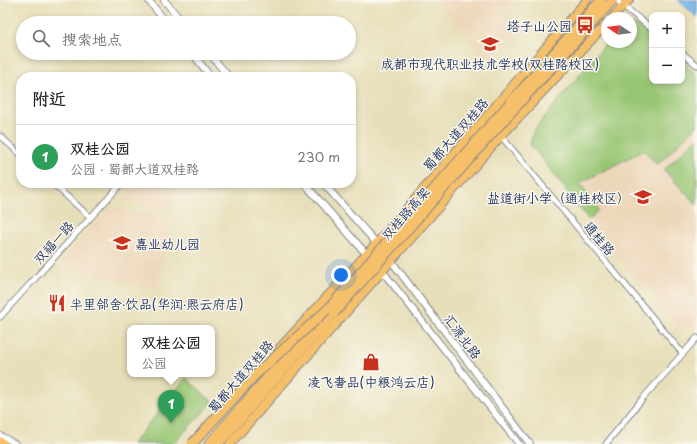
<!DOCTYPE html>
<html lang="zh">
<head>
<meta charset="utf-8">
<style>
	:root { --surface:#fff; --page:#f2f2f2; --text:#202124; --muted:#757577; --line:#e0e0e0; --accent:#0f766e }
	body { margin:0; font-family:"Playpen Sans","LXGW WenKai TC",sans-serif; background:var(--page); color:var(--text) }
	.controls { position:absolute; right:12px; top:12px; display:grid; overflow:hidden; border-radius:8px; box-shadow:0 2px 6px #0003 }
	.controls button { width:36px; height:36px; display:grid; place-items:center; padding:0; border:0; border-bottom:1px solid var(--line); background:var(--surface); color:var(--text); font:20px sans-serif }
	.compass { position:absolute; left:601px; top:12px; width:36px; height:36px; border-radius:50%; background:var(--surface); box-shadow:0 2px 6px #0003; rotate:283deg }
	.you { position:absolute; left:341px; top:275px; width:14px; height:14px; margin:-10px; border:3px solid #fff; border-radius:50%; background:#1a73e8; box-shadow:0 0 0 6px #1a73e833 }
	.badge { display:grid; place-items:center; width:26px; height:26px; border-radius:50%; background:var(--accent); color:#fff; font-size:13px; font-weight:700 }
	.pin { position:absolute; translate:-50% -33px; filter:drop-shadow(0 1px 2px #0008) }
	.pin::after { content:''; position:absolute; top:21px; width:14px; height:12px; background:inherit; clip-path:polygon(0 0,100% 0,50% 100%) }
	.popup { position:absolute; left:127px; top:325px; width:88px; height:52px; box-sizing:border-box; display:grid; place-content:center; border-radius:8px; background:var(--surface); filter:drop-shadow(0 1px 3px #0005); font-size:13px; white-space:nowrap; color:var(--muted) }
	.popup b { font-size:15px; color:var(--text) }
	.popup::after { content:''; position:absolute; left:50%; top:100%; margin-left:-8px; border:8px solid transparent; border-top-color:var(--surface) }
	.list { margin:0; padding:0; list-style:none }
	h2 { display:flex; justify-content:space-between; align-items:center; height:52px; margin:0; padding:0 16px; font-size:17px }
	h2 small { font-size:13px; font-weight:400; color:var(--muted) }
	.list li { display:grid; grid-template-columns:26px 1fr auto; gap:12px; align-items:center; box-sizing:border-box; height:64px; padding:0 16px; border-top:1px solid var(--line) }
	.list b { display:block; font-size:15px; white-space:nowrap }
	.list p { margin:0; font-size:13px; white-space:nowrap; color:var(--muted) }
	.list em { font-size:13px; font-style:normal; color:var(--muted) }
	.icon { flex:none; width:22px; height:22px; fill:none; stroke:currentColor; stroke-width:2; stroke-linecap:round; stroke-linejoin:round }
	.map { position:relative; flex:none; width:697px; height:444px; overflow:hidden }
	.search { position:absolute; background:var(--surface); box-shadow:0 2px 6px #0003; left:16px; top:16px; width:340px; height:44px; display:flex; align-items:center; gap:10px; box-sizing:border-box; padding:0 14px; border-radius:22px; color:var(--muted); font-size:15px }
	.panel { position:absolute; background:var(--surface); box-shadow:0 2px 6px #0003; left:16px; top:72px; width:340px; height:116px; border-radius:16px }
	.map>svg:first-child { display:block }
	.built { fill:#edd7ba }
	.green { fill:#99c673; stroke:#5a7a68 }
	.water { fill:#7ab7ec; stroke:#4a73a5 }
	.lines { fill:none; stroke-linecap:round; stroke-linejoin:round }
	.minor-casing { stroke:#81878c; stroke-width:7 }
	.tertiary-casing { stroke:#81878c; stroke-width:8 }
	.primary-casing { stroke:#81878c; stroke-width:10 }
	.trunk-casing { stroke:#81878c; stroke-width:11 }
	.minor { stroke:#fff; stroke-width:5 }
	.tertiary { stroke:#fff; stroke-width:6 }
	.primary { stroke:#f6c06b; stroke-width:8 }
	.trunk { stroke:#f6c06b; stroke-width:9 }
	.trunk-bridge-casing { stroke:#81878c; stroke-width:11; stroke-linecap:butt }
	.trunk-bridge { stroke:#f6c06b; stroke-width:9 }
	.labels { text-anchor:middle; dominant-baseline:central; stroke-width:3; stroke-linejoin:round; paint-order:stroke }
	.poi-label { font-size:13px; fill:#1b2f5e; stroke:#fbf7ec; text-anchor:end }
	.street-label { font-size:13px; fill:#1b2f5e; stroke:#fbf7ec }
</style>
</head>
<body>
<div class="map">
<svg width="697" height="444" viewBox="0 0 697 444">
	<rect width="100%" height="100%" fill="#fbf7ec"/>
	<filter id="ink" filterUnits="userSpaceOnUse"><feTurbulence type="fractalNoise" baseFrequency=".025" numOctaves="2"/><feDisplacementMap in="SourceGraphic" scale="8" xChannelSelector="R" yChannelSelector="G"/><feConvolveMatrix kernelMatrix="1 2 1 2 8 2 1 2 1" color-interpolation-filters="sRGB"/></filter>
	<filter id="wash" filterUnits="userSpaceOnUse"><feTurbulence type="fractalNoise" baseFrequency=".012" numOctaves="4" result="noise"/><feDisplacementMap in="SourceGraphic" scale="16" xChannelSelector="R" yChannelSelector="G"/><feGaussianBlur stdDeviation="0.9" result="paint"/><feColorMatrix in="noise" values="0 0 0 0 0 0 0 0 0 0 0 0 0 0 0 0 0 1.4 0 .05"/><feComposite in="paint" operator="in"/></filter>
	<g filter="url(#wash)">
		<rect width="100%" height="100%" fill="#e7dfb9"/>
		<path class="built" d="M436 0H512L505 8 523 27 489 61Z
			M697 126V325L696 327 677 326 647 285 644 287 589 220 599 210 579 184 645 150 657 165Z
			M138 183H176L170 211 121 200Z
			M111 206 171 221 157 289 57 265Z"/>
		<path class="green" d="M635 24 652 38V81H682V62L697 75V126L657 165 644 150 580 183 599 210 589 220 530 144 534 130 607 42H631V25Z
			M697 138V205L664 170Z
			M186 378 213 402 173 444H132Z"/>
		<path class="water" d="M678 0H697V17Z"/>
	</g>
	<g filter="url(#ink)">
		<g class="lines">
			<g class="minor-casing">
				<path id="minor" d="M616 0 652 29
					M682 53 697 65
					M219 77 224 71
					M0 136 21 155
					M501 136 683 354
					M52 183 90 217
					M0 317 122 183
					M0 435 16 444
					M606 444 643 398 697 338"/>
			</g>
			<g class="tertiary-casing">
				<path id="tertiary" d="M148 0 167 23
					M164 0 183 23
					M192 53 211 77
					M209 53 229 77
					M304 183 369 257
					M323 183 379 246
					M389 258 530 444
					M380 268 519 444"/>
			</g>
			<g class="primary-casing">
				<path id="primary" d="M612 18 629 0
					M278 350 377 243 587 0
					M230 444 501 136 607 23"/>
			</g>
			<g class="trunk-casing">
				<path id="trunk" d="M0 442 3 444
					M209 444 308 331
					M218 444 334 313"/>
			</g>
			<use href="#minor" class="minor"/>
			<use href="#tertiary" class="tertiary"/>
			<use href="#primary" class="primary"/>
			<use href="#trunk" class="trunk"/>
			<g class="trunk-bridge-casing">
				<path id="trunk-bridge" d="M334 313 503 121 613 0
					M192 444 253 377 329 308 601 0"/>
			</g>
			<use href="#trunk-bridge" class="trunk-bridge"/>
		</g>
	</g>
	<defs>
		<g id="bus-bare" transform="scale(1.38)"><path d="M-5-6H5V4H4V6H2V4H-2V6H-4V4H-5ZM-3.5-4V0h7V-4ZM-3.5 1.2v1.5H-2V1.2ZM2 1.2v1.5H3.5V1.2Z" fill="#c8321e" stroke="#fbf7ec" stroke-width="2.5" paint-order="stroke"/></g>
		<g id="school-bare" transform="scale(1.38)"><path d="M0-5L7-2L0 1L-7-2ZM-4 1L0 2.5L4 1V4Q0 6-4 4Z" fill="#c8321e" stroke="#fbf7ec" stroke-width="2.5" paint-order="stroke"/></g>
		<g id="restaurant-bare" transform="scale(1.38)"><path d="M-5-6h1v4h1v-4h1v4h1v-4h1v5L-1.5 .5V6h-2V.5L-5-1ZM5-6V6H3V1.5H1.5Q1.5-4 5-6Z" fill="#c8321e" stroke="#fbf7ec" stroke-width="2.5" paint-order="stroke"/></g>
		<g id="shop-bare" transform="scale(1.38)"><path d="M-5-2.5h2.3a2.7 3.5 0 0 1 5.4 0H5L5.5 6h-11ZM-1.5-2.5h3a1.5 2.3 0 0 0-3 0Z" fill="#c8321e" stroke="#fbf7ec" stroke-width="2.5" paint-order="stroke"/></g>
	</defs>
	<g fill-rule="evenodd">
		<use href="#bus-bare" x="585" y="25"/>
		<use href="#school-bare" x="490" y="44"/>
		<use href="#school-bare" x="643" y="197"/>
		<use href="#school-bare" x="122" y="243"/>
		<use href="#restaurant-bare" x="57" y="303"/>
		<use href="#shop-bare" x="371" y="362"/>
	</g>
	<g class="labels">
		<g class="poi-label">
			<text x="572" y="25">塔子山公园</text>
			<text x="490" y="63" text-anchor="middle">成都市现代职业技术学校(双桂路校区)</text>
			<text x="630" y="197">盐道街小学（通桂校区）</text>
			<text x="135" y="243" text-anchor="start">嘉业幼儿园</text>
			<text x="70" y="303" text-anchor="start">半里邻舍·饮品(华润·熙云府店)</text>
			<text x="371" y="381" text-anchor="middle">凌飞奢品(中粮鸿云店)</text>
		</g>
		<g class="street-label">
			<text transform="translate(455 134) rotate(-49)">蜀都大道双桂路</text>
			<text transform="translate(405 213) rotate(-49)">双桂路高架</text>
			<text transform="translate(600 238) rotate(50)">通桂路</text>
			<text transform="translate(53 242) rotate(-48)">双福一路</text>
			<text transform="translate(463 336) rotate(53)">汇源北路</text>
			<text transform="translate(240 376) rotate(-49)">蜀都大道双桂路</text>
		</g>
	</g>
</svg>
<div class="controls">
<button>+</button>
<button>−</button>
</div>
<svg class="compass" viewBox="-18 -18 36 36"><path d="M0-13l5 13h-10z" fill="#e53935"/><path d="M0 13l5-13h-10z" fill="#757577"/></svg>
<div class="you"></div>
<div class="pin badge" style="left:171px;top:423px;background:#2e9e5b">1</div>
<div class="popup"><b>双桂公园</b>公园</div>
<div class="search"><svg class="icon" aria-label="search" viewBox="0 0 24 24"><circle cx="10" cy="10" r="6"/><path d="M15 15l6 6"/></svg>搜索地点</div>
<section class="panel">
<h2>附近<small></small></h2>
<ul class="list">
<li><span class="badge" style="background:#2e9e5b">1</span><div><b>双桂公园</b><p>公园 · 蜀都大道双桂路</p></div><em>230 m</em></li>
</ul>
</section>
</div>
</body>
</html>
